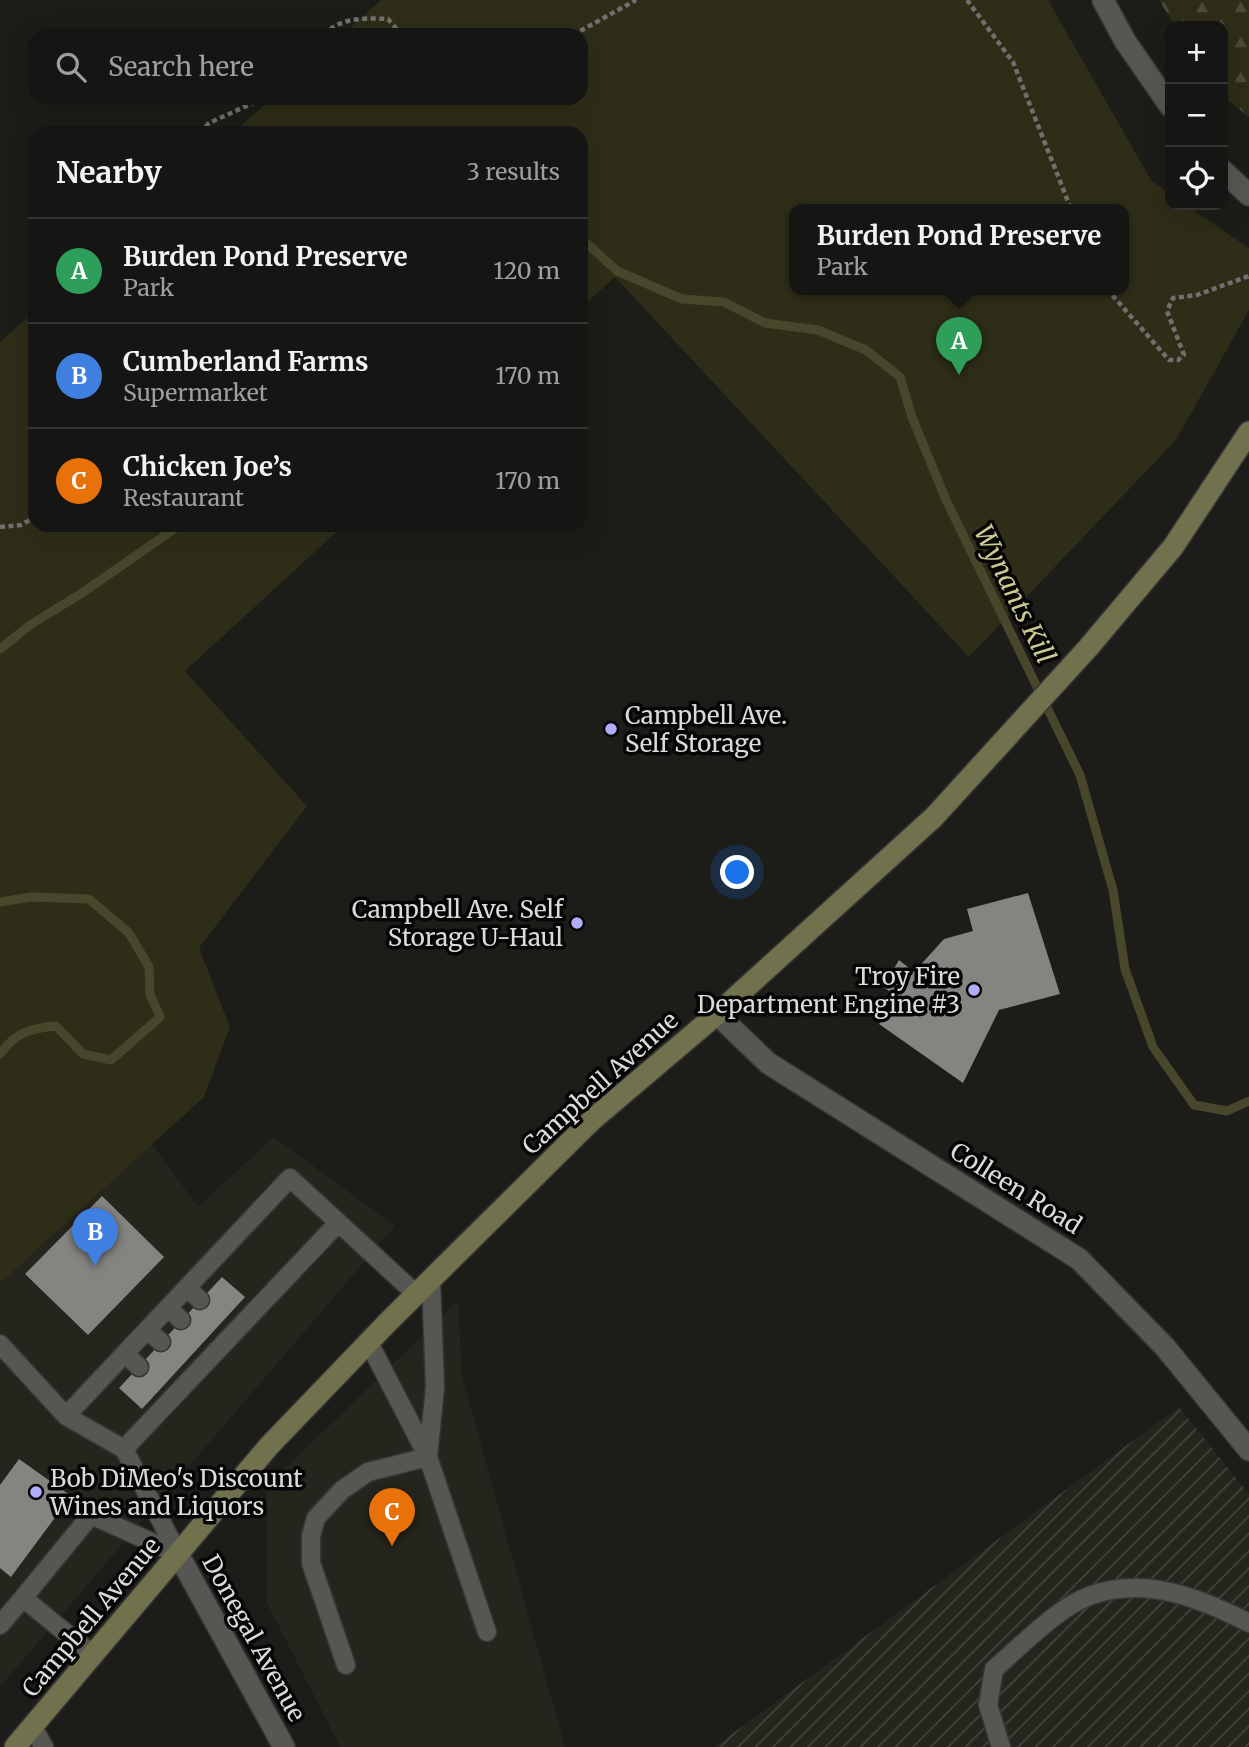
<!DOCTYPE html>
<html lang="en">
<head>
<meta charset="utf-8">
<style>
	:root { --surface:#151513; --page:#1e1e1c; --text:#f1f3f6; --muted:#9d9fa0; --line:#343433; --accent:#ea580c }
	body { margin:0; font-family:Merriweather,serif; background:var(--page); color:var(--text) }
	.controls { position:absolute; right:21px; top:21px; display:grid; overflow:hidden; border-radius:14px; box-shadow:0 7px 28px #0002 }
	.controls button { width:63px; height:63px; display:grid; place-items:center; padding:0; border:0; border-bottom:2px solid var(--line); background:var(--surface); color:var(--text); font:35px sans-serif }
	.you { position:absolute; left:738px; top:873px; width:24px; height:24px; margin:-18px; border:5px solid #fff; border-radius:50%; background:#1a73e8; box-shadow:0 0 0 10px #1a73e833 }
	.badge { display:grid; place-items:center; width:46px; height:46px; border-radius:50%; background:var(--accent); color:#fff; font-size:23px; font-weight:700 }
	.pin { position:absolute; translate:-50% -58px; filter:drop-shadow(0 2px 4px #0008) }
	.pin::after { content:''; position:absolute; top:37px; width:24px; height:21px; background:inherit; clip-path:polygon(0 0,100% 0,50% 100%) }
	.popup { position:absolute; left:789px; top:204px; width:340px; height:91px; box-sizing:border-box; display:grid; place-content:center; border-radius:14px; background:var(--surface); filter:drop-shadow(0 2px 5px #0005); font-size:23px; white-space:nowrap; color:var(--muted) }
	.popup b { font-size:26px; color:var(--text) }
	.popup::after { content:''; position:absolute; left:50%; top:100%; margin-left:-14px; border:14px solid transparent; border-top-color:var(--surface) }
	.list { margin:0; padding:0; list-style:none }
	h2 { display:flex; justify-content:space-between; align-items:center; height:91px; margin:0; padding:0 28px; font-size:30px }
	h2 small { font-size:23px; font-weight:400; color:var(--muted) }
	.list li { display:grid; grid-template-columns:46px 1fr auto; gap:21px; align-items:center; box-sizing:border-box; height:105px; padding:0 28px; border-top:2px solid var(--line) }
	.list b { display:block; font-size:26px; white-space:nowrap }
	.list p { margin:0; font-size:23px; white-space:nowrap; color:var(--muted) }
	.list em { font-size:23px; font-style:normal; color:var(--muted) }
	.icon { flex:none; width:38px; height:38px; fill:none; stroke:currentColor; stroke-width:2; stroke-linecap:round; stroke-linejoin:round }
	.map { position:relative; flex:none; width:1249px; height:1747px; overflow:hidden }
	.search { position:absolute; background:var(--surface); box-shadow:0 7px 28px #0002; left:28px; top:28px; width:560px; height:77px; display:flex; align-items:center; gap:18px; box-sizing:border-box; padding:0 24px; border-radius:21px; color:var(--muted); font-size:26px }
	.panel { position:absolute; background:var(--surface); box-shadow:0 7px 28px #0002; left:28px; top:126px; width:560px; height:406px; border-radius:21px }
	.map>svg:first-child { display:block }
	.built { fill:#25251d }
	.industrial { fill:url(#industrial-furrows) }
	.forest { fill:url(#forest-firs) }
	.park { fill:#2e2d18; fill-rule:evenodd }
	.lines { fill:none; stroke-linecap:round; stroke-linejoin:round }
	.stream { stroke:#48472c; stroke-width:9 }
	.building { fill:#848481 }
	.lane-casing { stroke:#363634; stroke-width:21 }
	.street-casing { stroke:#363634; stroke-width:24 }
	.secondary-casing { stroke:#363634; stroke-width:24 }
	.path { stroke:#70706e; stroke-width:4.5; stroke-dasharray:5 3.5; stroke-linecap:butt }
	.lane { stroke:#565653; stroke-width:18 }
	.street { stroke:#565653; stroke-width:21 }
	.secondary { stroke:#72714e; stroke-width:21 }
	.poi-dot { fill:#b2adf9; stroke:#060606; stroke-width:2.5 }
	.labels { text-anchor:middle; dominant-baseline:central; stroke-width:7; stroke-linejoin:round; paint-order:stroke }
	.poi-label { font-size:24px; fill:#dbdbda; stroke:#060606; text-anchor:start }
	.street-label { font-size:24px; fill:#dbdbda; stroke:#060606 }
	.water-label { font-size:26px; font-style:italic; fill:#cbca93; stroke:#060606 }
</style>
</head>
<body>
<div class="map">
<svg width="1249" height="1747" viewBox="0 0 1249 1747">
	<defs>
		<pattern id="industrial-furrows" width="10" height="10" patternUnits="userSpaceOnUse" patternTransform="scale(1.75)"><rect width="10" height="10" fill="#25251d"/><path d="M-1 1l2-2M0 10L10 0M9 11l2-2" fill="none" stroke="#44443d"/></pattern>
		<pattern id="forest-firs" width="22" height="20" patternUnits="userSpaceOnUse" patternTransform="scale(1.75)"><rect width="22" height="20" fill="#2e2d18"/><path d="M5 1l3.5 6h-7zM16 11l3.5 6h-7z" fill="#4c4b39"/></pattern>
	</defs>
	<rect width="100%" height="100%" fill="#1c1c19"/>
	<path class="built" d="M274 1137 395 1226 0 1687V1275L95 1166 152 1144 198 1207Z
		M458 1301 462 1376 565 1747H340L267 1603V1486Z"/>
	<path class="industrial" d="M1179 1407 1249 1494V1747H714Z"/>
	<path class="forest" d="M1159 0H1249V117L1223 96V26H1175Z"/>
	<path class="park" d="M381 0H1048L1151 180 1170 194V205H1186L1249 248V310L1176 440 969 657 615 277 581 308V133H233L272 98H581V35H342ZM794 209H1124V289H794Z
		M35 311V525H344L185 671 307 806 199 948 230 1027 204 1097 0 1283V342Z"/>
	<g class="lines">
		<path class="stream" d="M581 238 617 271 682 299 724 302 765 323 818 330 866 350 900 377 912 417 946 500 1080 775 1113 890 1125 969 1153 1047 1194 1105 1227 1111 1249 1101
			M0 649 30 625 82 593 180 525
			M0 902 31 897 89 899 129 933 149 967 150 994 160 1017 111 1060 83 1054 56 1026C31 1028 15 1033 0 1054"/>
	</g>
	<path class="building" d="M1028 893 1060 994 999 1010 963 1083 879 1024 898 997 883 987 899 960 914 972 944 939 973 931 967 909Z
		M102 1196 164 1257 88 1335 25 1274Z
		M222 1277 245 1297 142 1409 119 1388Z
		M19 1459 71 1496 11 1577 0 1568V1485Z"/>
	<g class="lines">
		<g class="lane-casing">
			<path id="lane" d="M187 1288 200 1300
				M168 1308 181 1320
				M147 1330 161 1342
				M369 1343 428 1457 487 1632
				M0 1344 66 1416 124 1449 178 1554
				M125 1354 139 1367
				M66 1416 290 1178 416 1294
				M124 1449 338 1223
				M428 1457 435 1387 431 1280
				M0 1625 23 1598
				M93 1655 23 1598 91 1515 178 1554
				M346 1665 311 1563V1536L316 1518 342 1490 368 1472 428 1457
				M32 1726 44 1747
				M1001 1747 988 1705 994 1669C1020 1647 1057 1608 1089 1596 1145 1576 1198 1597 1249 1623"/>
		</g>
		<g class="street-casing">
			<path id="street" d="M1103 0 1125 41 1170 106
				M1223 171 1249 195
				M717 1014 768 1063 1079 1259 1165 1347 1249 1450
				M178 1554 284 1747"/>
		</g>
		<g class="secondary-casing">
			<path id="secondary" d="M15 1747 269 1446 389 1321 592 1120 717 1014 934 817 1088 648 1173 547 1249 432"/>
		</g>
		<path class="path" d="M967 0 1013 62 1071 209
			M324 35C340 17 366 18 388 19L402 35
			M573 35 636 0
			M200 133 209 123 264 98
			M1107 289 1169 360H1178L1184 355 1167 311 1173 298 1197 295 1249 276
			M0 527 21 525 35 517"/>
		<use href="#lane" class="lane"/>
		<use href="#street" class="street"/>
		<use href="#secondary" class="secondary"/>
	</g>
	<g class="poi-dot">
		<circle cx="611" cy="729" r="7"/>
		<circle cx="577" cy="923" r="7"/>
		<circle cx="974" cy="990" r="7"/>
		<circle cx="36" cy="1492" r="7"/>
	</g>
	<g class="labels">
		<g class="poi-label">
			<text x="625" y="715">Campbell Ave.<tspan x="625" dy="28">Self Storage</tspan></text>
			<text x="563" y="909" text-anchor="end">Campbell Ave. Self<tspan x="563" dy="28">Storage U-Haul</tspan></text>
			<text x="960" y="976" text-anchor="end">Troy Fire<tspan x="960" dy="28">Department Engine #3</tspan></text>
			<text x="50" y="1478">Bob DiMeo's Discount<tspan x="50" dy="28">Wines and Liquors</tspan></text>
		</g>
		<g class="street-label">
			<text transform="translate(600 1083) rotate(-42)">Campbell Avenue</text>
			<text transform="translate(1016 1188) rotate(32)">Colleen Road</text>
			<text transform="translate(91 1617) rotate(-50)">Campbell Avenue</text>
			<text transform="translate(254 1638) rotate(61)">Donegal Avenue</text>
		</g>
		<g class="water-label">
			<text transform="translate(1015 594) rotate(64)">Wynants Kill</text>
		</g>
	</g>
</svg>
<div class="controls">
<button>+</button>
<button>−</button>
<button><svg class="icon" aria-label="locate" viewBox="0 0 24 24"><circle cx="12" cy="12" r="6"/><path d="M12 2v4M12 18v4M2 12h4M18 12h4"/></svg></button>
</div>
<div class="you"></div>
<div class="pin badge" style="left:959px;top:375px;background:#2e9e5b">A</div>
<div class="popup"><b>Burden Pond Preserve</b>Park</div>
<div class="pin badge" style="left:95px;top:1266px;background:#3f7fe0">B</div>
<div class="pin badge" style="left:392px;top:1546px;background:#e8710a">C</div>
<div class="search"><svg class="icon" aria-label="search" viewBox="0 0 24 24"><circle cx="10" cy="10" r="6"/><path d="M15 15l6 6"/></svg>Search here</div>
<section class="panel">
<h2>Nearby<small>3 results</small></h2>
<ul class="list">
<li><span class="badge" style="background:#2e9e5b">A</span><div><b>Burden Pond Preserve</b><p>Park</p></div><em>120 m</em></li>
<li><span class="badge" style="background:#3f7fe0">B</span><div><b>Cumberland Farms</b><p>Supermarket</p></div><em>170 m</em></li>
<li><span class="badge" style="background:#e8710a">C</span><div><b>Chicken Joe’s</b><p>Restaurant</p></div><em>170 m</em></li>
</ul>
</section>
</div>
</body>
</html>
